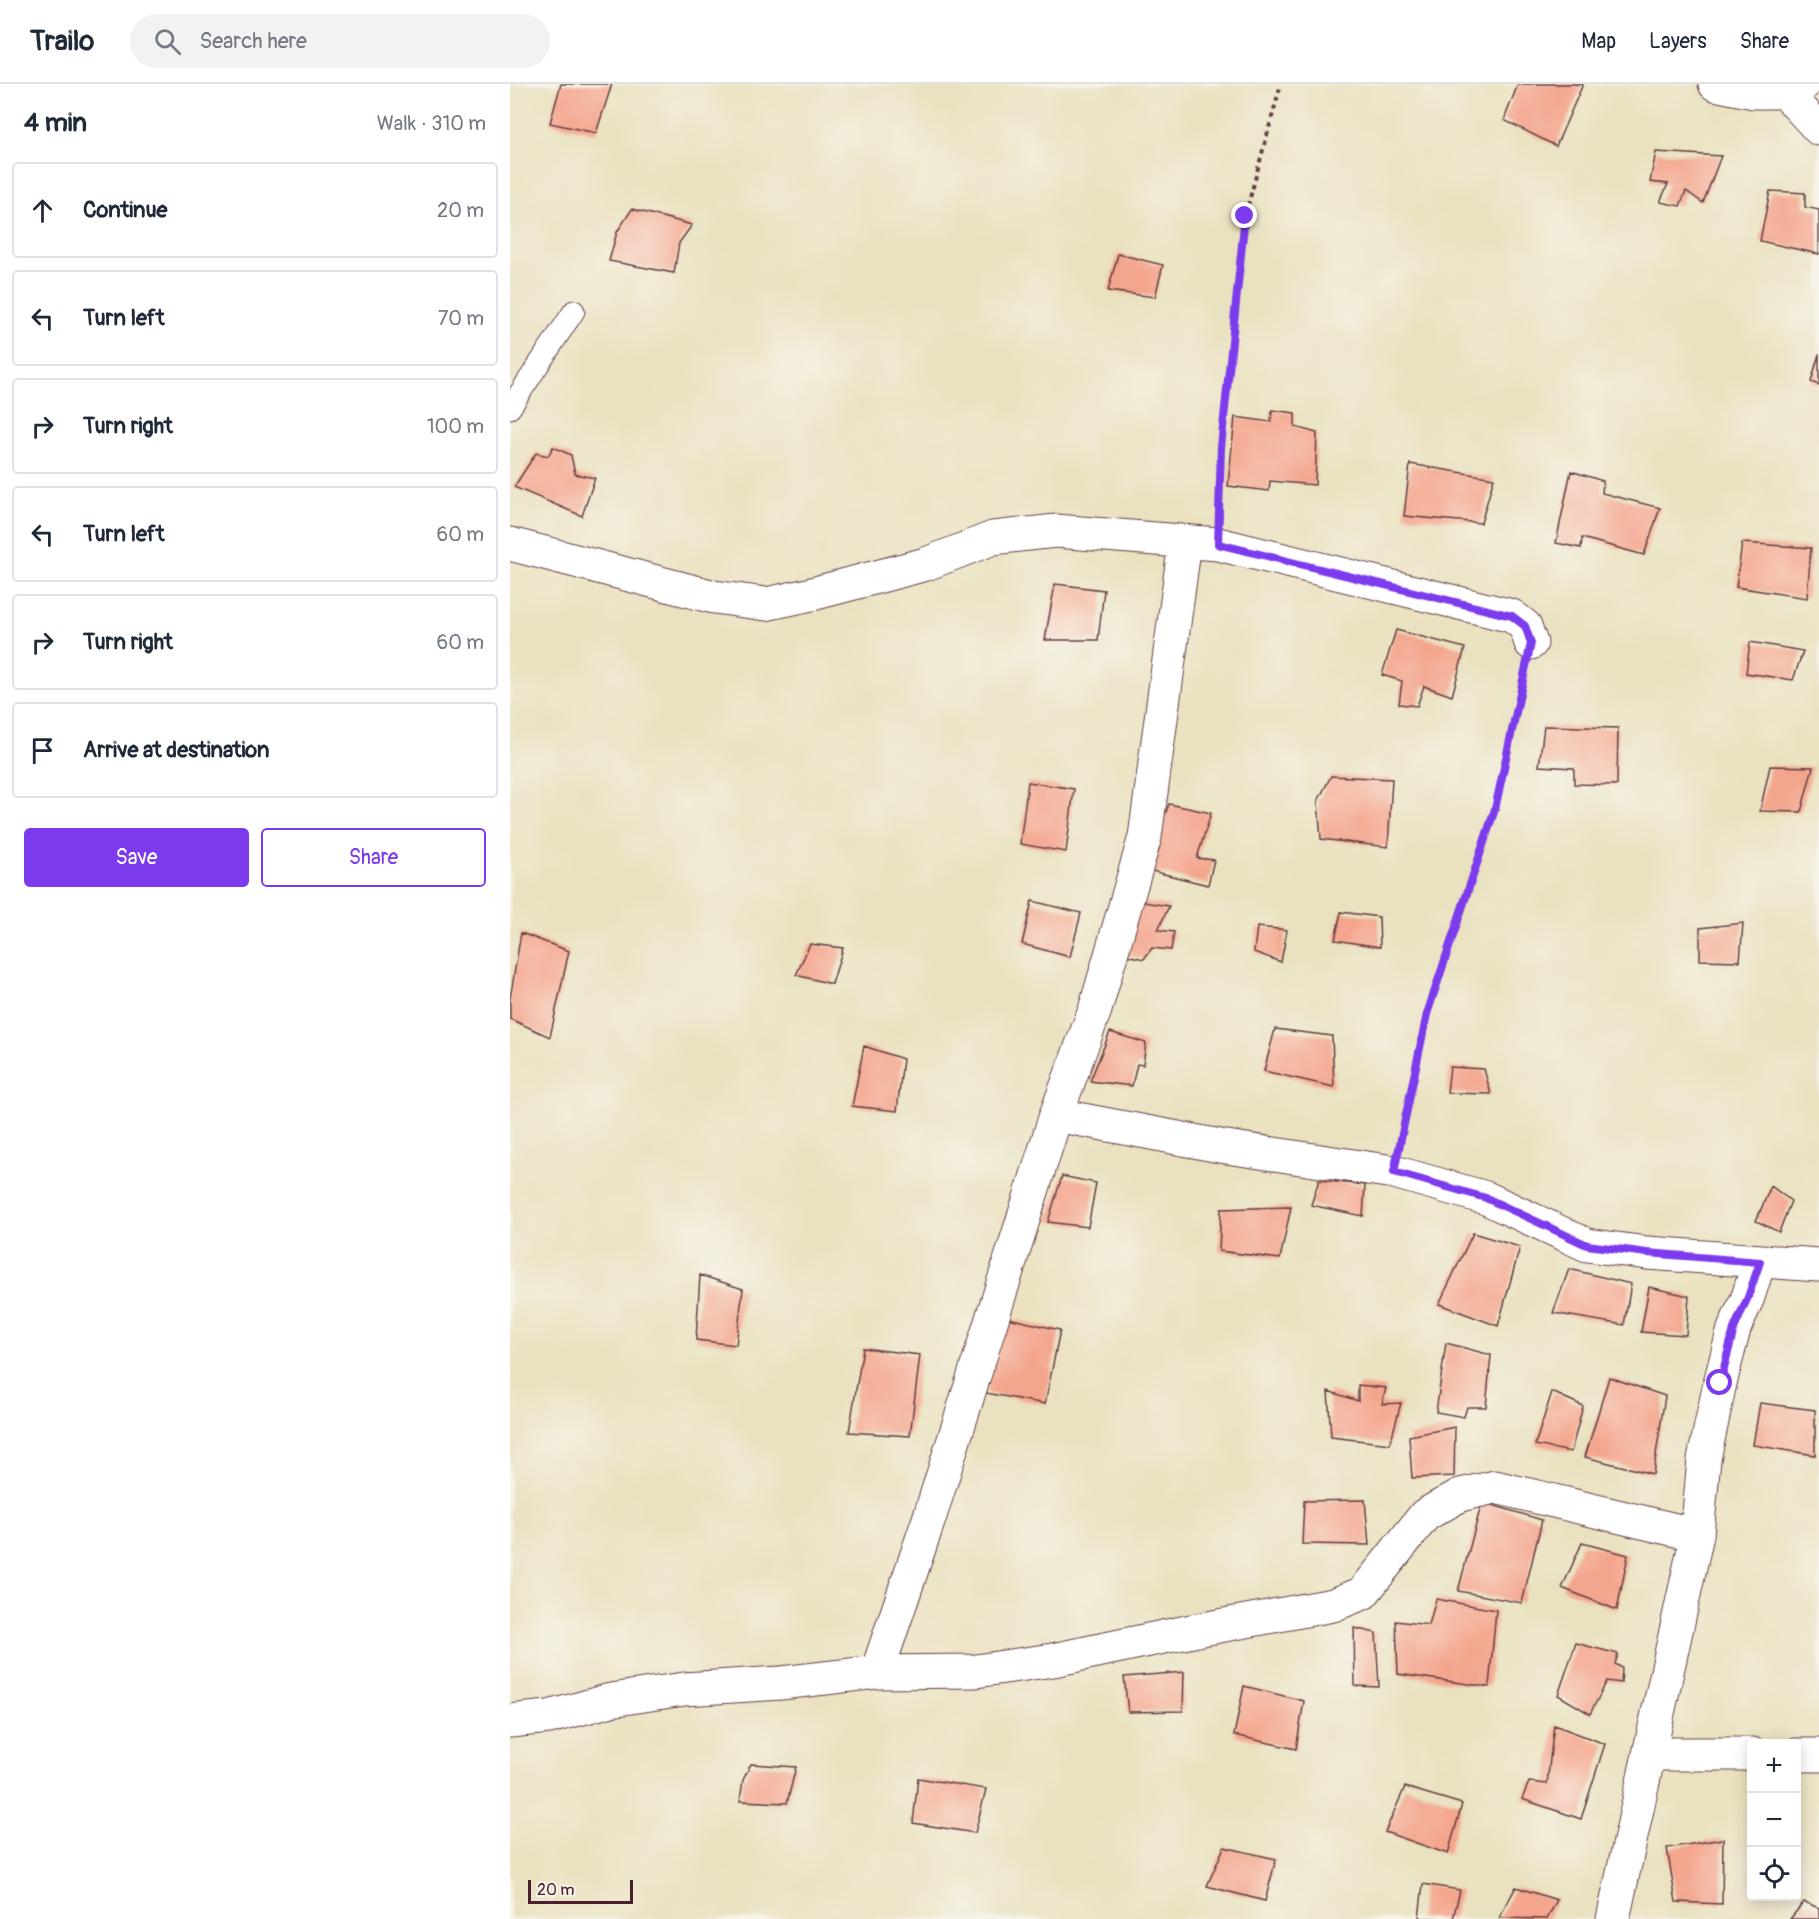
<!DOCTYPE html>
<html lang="en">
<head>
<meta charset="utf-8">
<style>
	:root { --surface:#fff; --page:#f2f2f3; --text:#1f2937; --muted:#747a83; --line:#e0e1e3; --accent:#7c3aed }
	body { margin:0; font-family:Pangolin,sans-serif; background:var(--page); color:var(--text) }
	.controls { position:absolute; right:18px; bottom:18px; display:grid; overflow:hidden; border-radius:6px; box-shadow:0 3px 15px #0003 }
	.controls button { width:54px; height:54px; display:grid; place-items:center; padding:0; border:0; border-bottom:2px solid var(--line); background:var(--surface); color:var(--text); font:30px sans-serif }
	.scale { position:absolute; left:18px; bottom:15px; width:105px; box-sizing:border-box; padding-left:6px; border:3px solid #4a1f2b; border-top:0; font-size:16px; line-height:21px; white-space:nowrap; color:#4a1f2b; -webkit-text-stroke:4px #f7f3e8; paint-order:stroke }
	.stop { position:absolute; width:18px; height:18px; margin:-14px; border:4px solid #7c3aed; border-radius:50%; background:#fff }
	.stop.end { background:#7c3aed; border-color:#fff; box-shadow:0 2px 6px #0008 }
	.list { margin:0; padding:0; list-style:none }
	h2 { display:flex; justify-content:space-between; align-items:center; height:78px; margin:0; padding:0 24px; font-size:26px }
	h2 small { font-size:20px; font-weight:400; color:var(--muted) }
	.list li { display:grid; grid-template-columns:39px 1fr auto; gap:18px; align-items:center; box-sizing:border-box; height:96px; margin:0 12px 12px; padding:0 12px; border:2px solid var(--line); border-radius:6px }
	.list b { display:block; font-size:22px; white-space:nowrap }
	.list em { font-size:20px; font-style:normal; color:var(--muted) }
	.actions { display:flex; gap:12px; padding:18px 24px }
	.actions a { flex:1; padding:14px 0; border:2px solid var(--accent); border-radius:6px; text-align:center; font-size:21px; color:var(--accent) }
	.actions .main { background:var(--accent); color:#fff }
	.icon { flex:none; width:33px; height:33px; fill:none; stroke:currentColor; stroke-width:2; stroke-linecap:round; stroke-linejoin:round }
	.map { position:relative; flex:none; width:1309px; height:1835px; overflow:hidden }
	header { display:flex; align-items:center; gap:36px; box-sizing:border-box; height:84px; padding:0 30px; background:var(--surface); border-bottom:2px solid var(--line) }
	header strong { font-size:28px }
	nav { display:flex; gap:33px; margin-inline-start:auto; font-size:21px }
	.search { width:420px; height:54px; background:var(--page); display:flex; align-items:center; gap:15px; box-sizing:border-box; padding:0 21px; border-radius:33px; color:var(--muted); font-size:22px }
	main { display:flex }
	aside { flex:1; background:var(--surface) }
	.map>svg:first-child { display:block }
	.building { fill:#f4a58d }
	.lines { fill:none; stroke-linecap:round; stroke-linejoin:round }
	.lane-casing { stroke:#623c41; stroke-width:23 }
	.street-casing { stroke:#623c41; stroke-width:35 }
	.path { stroke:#623c41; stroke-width:4; stroke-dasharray:4.5 4.5; stroke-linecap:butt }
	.lane { stroke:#fff; stroke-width:21 }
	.street { stroke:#fff; stroke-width:33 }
	.route { stroke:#7c3aed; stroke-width:8 }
</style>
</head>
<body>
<header>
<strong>Trailo</strong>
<div class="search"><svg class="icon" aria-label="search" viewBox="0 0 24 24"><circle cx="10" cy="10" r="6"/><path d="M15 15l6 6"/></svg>Search here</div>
<nav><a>Map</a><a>Layers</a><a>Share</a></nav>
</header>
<main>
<aside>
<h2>4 min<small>Walk · 310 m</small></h2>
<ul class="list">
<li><svg class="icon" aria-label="ahead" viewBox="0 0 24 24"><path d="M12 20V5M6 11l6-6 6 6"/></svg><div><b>Continue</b></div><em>20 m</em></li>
<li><svg class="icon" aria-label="left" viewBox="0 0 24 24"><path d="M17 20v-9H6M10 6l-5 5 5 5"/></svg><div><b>Turn left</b></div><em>70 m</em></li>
<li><svg class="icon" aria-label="right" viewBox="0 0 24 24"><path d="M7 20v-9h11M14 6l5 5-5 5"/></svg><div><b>Turn right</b></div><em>100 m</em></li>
<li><svg class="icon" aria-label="left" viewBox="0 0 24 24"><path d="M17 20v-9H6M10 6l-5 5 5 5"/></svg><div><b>Turn left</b></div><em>60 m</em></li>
<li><svg class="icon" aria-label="right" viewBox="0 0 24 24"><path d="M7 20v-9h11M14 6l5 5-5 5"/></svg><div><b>Turn right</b></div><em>60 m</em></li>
<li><svg class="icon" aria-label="arrive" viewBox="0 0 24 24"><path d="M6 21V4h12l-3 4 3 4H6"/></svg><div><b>Arrive at destination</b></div></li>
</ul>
<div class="actions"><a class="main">Save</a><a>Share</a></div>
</aside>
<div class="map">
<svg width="1309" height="1835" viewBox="0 0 1309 1835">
	<rect width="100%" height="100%" fill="#f7f3e8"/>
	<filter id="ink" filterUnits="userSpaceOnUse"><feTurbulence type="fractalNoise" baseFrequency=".0167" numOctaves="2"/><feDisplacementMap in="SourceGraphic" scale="12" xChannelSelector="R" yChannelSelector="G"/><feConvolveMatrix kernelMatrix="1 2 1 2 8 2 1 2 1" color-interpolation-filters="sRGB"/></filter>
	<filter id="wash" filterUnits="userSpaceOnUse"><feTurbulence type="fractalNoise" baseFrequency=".008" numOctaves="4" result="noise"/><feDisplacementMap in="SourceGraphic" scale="24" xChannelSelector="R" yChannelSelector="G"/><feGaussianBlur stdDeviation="1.35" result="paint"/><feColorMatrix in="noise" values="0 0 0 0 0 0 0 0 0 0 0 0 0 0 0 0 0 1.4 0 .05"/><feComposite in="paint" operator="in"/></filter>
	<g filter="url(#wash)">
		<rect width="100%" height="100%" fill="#e9e1bf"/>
		<g id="blocks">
			<path class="building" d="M51 0H102L86 49 40 39Z
				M1008 0H1073L1046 62 994 36Z
				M1146 68 1211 72 1193 119 1176 107 1170 122 1150 118 1158 100 1140 98Z
				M1260 107 1295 109V123L1309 126V170L1250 157Z
				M122 125 182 141 169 159 164 189 99 177 107 148Z
				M608 170 653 181 645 213 598 207Z
				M1309 270V301L1301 298Z
				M762 326 785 329V343L807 349 805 401 760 397 759 407 718 402 725 333 761 338Z
				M43 363 61 371 65 390 85 394 72 432 4 403 26 369 38 372Z
				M900 380 984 394 971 439 894 432Z
				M1061 387 1093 397 1092 409 1150 424 1134 471 1072 454 1071 464 1046 459Z
				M1232 459 1301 464 1297 514 1226 503Z
				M545 500 594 506 588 556H535Z
				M886 546 955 564 942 612 914 602 907 622 889 620 892 597 872 591Z
				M1240 558 1293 567 1283 596 1236 589Z
				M1034 642 1108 644 1107 701 1064 700V684L1029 682Z
				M1260 682 1303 683 1291 728 1250 727Z
				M821 692 882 695 878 763 811 755 808 717Z
				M518 698 564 705 556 768 510 760Z
				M659 720 701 729 687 774 704 776 698 801 634 785Z
				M522 817 571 829 560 873 512 860Z
				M627 817 659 822 648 846 664 848 661 866 642 864 634 875 612 870Z
				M831 828 869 833 870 863 825 856Z
				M1233 839 1230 877 1190 876V844Z
				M747 843 777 846 771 878 744 868Z
				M11 849 59 867 40 953 0 935V915Z
				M300 860 333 864 322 900 286 891Z
				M765 945 822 952 824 1003 754 987Z
				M600 948 636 959 633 981 627 980 622 1002 580 997Z
				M354 962 393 975 387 1027 342 1022Z
				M940 983 974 985 981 1010 937 1009Z
				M552 1092 586 1099 578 1143 538 1138Z
				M809 1096 855 1101 853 1132 801 1121Z
				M1261 1102 1281 1117 1269 1148 1246 1137Z
				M781 1123 770 1175 709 1167 711 1125Z
				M963 1149 1010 1163 988 1242 929 1220Z
				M1059 1185 1121 1200 1114 1241 1043 1229Z
				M190 1191 233 1205 226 1261 186 1256Z
				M1139 1203 1179 1212 1176 1251 1131 1248Z
				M498 1234 550 1246 535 1320 476 1309Z
				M936 1259 981 1271 976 1323H957L954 1333 926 1328Z
				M353 1264 410 1271 400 1352 339 1348Z
				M1099 1293 1155 1312 1143 1390 1075 1373Z
				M848 1301 876 1304 872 1320 891 1319 880 1360 821 1353 818 1307 848 1317Z
				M1042 1308 1073 1322 1061 1368 1025 1361Z
				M1250 1319 1305 1326V1371L1243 1361Z
				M945 1343 944 1392 902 1394 899 1352Z
				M855 1416 859 1461 792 1460 794 1417Z
				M972 1418 1032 1436 1012 1519 948 1507Z
				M1072 1459 1118 1471 1107 1526 1052 1504Z
				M926 1515 986 1526 979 1603 888 1590 886 1537 919 1541Z
				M844 1544 866 1549 869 1603 845 1602Z
				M1066 1559 1108 1570 1105 1580 1112 1584 1111 1599 1097 1597 1080 1630 1048 1611Z
				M674 1588 673 1627 618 1628 614 1593Z
				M734 1602 794 1617 786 1665 724 1651Z
				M1044 1641 1095 1660 1071 1735 1012 1715 1019 1698 1037 1700Z
				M241 1680 286 1683 277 1719 230 1717 233 1696Z
				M408 1694 476 1705 465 1749 403 1739Z
				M895 1703 952 1720 938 1770 875 1748Z
				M1213 1755 1212 1820 1166 1818 1157 1764Z
				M714 1763 766 1775 755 1817 697 1802Z
				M913 1800 950 1806 943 1835 909 1834Z
				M1006 1803 1047 1816 1037 1835 989 1834Z
				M1294 1818 1309 1824V1835H1280Z"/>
		</g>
	</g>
	<g filter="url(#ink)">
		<use href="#blocks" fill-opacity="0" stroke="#623c41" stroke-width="1.5"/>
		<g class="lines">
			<g class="lane-casing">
				<path id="lane" d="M0 324 64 227"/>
			</g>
			<g class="street-casing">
				<path id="street" d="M1205 0 1244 8H1275L1294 0
					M1275 8 1309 45
					M0 460 204 513 256 520 302 510 416 480 483 454 546 447 708 460 1002 532 1015 542 1021 559
					M546 1031 710 1062 884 1088 976 1114 1077 1161 1137 1169 1309 1181
					M367 1588 420 1432 546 1031 585 926 635 753 675 458
					M0 1637 39 1633 101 1616 174 1605 271 1599 367 1588 466 1587 543 1576 687 1546 823 1521 853 1509 915 1431 950 1411 985 1403 1187 1451
					M1139 1670H1242
					M1286 1671H1309
					M1103 1835 1187 1451 1194 1375 1210 1299 1224 1245 1238 1213 1249 1178"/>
			</g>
			<path class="path" d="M709 426 711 363 735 132 771 0
				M891 1055 917 930 985 725 1014 590"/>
			<use href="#lane" class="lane"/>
			<use href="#street" class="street"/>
		</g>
	</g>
	<g class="lines" filter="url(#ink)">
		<path class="route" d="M735 132 711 363 708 460 1002 532 1015 542 1021 559 985 725 917 930 884 1088 976 1114 1077 1161 1137 1169 1250 1178 1238 1213 1224 1245 1210 1299"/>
	</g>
</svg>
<div class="controls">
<button>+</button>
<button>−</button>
<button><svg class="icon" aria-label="locate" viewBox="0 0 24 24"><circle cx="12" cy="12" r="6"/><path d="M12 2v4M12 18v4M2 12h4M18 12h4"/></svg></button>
</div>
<div class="scale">20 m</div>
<div class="stop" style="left:1210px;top:1299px"></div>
<div class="stop end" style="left:735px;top:132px"></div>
</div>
</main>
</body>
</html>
